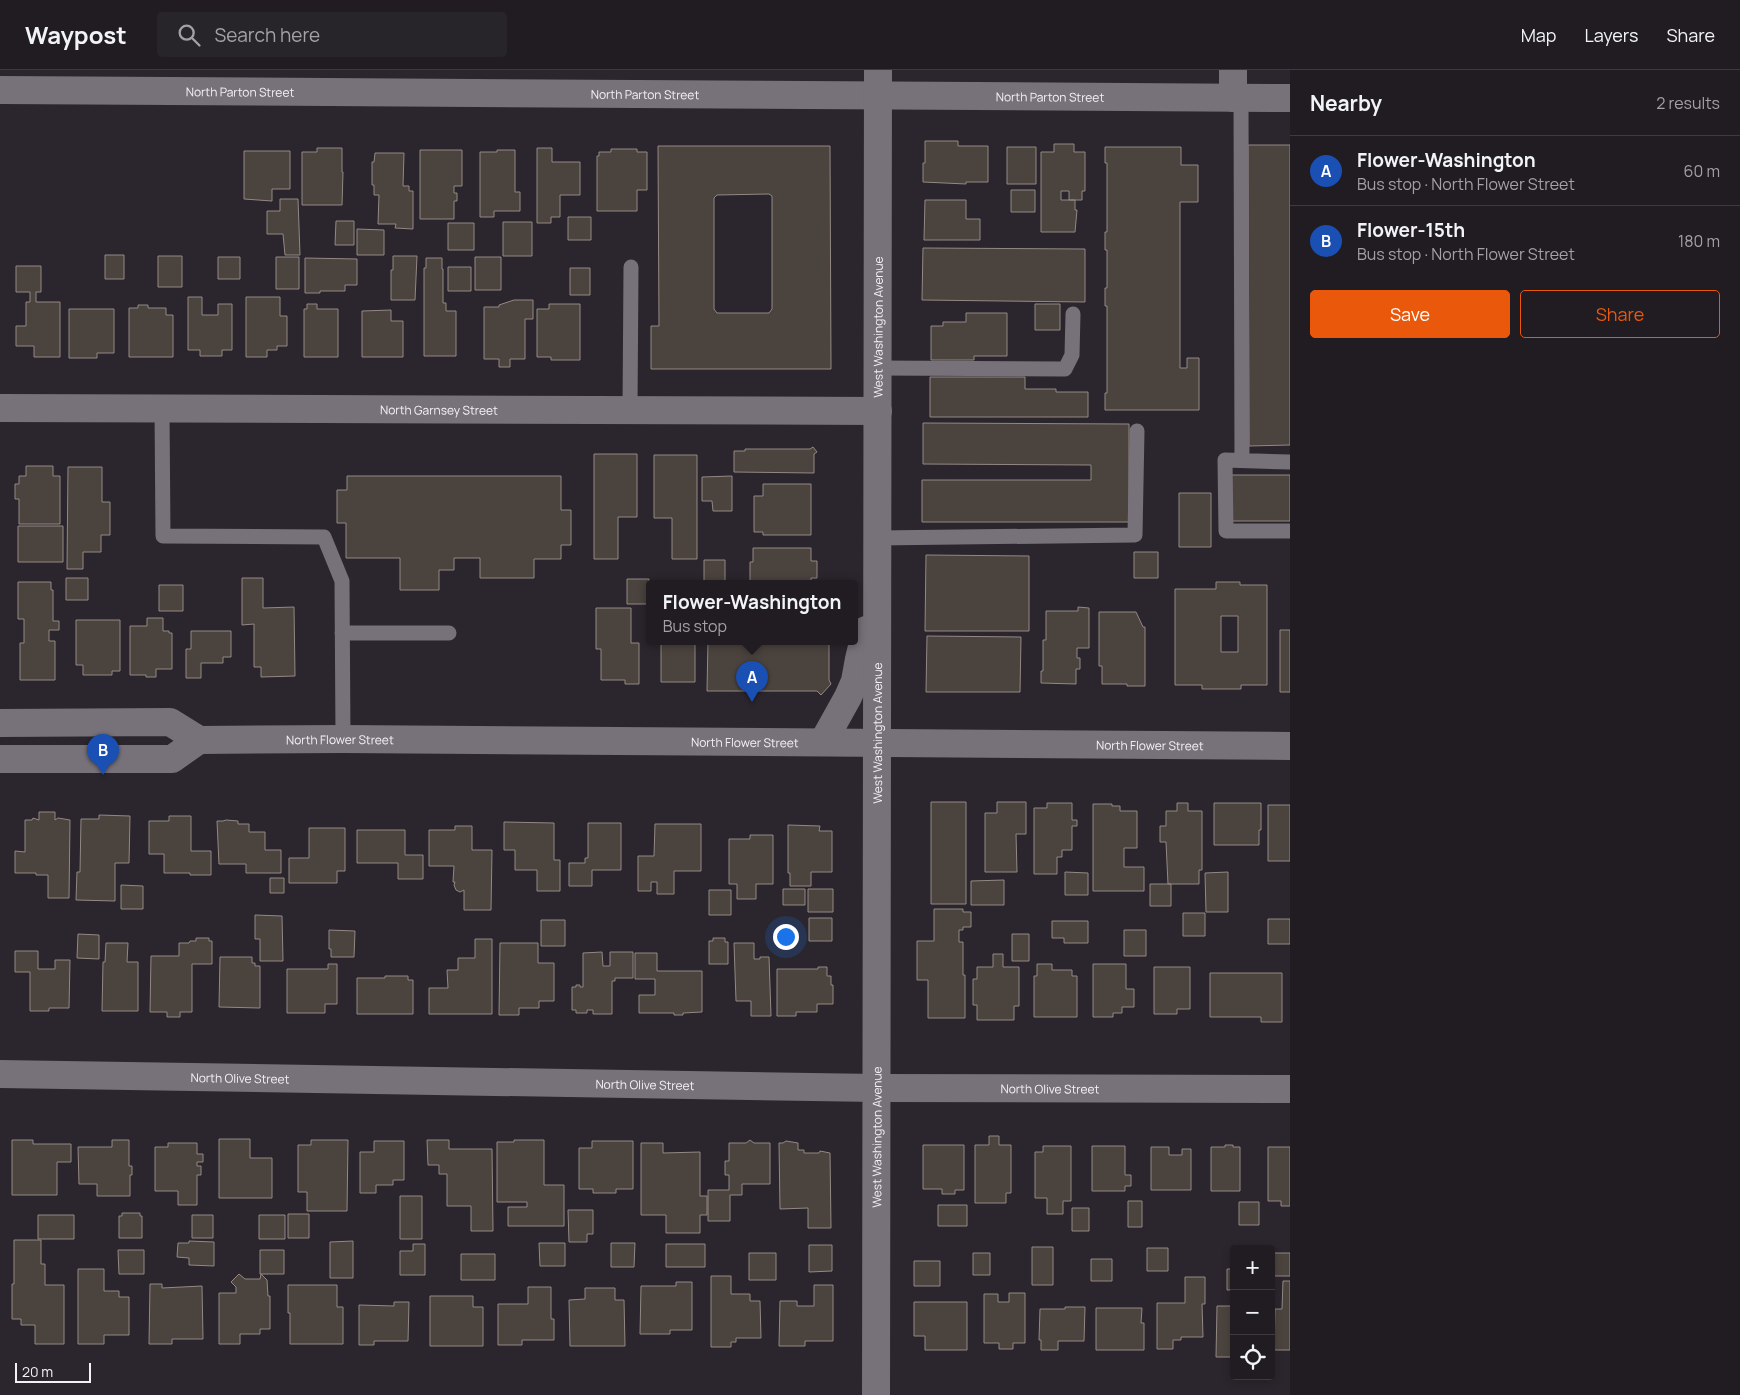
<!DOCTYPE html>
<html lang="en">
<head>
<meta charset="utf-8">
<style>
	:root { --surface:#201c22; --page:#28252a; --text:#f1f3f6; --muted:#a2a1a5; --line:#3d3a40; --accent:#ea580c }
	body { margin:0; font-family:Manrope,sans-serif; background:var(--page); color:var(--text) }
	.controls { position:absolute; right:15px; bottom:15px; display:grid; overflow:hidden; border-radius:5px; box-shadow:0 2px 8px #0003 }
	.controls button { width:45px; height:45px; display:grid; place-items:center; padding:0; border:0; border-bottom:1px solid var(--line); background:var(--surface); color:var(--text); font:25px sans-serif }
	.scale { position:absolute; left:15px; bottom:12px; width:76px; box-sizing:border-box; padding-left:5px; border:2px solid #f4f1f6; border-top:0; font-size:14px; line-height:18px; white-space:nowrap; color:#f4f1f6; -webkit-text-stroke:4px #2b262d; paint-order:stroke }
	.you { position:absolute; left:785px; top:866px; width:18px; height:18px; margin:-12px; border:4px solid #fff; border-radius:50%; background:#1a73e8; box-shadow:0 0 0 8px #1a73e833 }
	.badge { display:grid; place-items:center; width:32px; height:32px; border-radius:50%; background:var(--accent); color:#fff; font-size:16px; font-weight:700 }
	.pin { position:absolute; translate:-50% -41px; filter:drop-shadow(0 1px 2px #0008) }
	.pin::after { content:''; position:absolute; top:26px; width:18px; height:15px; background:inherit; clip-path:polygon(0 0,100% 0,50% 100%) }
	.popup { position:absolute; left:646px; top:510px; width:212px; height:65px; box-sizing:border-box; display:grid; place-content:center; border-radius:5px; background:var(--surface); filter:drop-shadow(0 1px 4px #0005); font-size:16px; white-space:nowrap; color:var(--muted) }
	.popup b { font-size:19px; color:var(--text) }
	.popup::after { content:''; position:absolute; left:50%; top:100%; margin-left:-10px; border:10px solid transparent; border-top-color:var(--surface) }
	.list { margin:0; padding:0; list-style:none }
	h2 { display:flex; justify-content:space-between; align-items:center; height:65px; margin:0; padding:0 20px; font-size:21px }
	h2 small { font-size:16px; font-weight:400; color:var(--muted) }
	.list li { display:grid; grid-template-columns:32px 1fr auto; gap:15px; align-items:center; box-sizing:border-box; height:70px; padding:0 20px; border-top:1px solid var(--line) }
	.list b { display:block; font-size:19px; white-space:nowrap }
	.list p { margin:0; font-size:16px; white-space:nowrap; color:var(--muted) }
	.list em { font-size:16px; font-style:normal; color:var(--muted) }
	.actions { display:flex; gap:10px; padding:15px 20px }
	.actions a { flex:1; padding:11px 0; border:1px solid var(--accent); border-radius:5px; text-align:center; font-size:18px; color:var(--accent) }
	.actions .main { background:var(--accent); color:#fff }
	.icon { flex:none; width:28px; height:28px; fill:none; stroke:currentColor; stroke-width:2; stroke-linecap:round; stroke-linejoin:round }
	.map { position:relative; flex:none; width:1290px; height:1325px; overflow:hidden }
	header { display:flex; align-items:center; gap:30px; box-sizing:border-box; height:70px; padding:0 25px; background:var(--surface); border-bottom:1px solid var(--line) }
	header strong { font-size:24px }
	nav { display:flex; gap:28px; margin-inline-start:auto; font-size:18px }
	.search { width:350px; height:45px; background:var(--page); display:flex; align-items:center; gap:12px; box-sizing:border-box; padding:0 18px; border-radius:5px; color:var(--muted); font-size:19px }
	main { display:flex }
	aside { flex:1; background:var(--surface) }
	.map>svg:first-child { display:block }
	.building { fill:#4b433e; stroke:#938884; fill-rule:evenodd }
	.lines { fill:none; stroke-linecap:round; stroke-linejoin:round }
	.lane { stroke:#777179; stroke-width:15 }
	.street { stroke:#777179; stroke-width:28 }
	.secondary { stroke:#777179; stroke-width:28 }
	.labels { text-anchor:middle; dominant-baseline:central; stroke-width:4; stroke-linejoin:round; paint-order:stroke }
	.street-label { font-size:12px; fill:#f4f1f6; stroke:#2b262d }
</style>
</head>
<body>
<header>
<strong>Waypost</strong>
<div class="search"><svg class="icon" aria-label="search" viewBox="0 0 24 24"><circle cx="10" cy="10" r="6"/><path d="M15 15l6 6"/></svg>Search here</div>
<nav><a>Map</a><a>Layers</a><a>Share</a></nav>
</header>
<main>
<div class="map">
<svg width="1290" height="1325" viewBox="0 0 1290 1325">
	<rect width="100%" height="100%" fill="#2b262d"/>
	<path class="building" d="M925 71H958V76H988V112H966V114L923 112V93H925Z
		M1054 74H1074V82H1085V121H1082V130H1069V121H1061V130H1075V140H1077L1075 162H1041V82H1054Z
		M1248 75H1290V375L1249 376Z
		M658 76H830L831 299H651V256H659ZM769 124 772 126V239L769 243H717L714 239V128L717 125Z
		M1007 77H1036V114H1007Z
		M1105 77H1181V95H1198V132H1180V298H1187V288H1199V340H1105V323H1107V236H1105V218H1107V180H1105V162H1107V93H1105Z
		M317 78H342V102H343L342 135H302V82H317Z
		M537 78H552V92H580V125H560V147H551V153H537Z
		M611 79H637V82H647V120H637V141H597V86H599V82H611Z
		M420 80H462V116H454V123H457V131H454V149H420Z
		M497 80H515V122H520V141H494V147H480V82H497Z
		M244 81H290V119H272V131L244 129Z
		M375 83H404L403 116H409V121H413V159L395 158 396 154H378L379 125H374V115H372V92H374Z
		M1011 120H1035V142H1011Z
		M280 129H298L300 185H285L283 164H267V141H280Z
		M925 130H966V149H980V170H924Z
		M568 147H591V170H568Z
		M336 151H354V175H335Z
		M503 152H532V186H503Z
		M448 153H474V180H448Z
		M357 159 384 160V185H357Z
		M923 178 1085 179V232L922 230Z
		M105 185H124V209H105Z
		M158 186H182V217H158Z
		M393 186H417L415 230H391V200H393Z
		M218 187H240V209H218Z
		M276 187H299V219H276Z
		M475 187H501V220H475Z
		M305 188 357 189V215H345V221H320V223H305Z
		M426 188H442V199H443V233H446V241H456V286H424V198H426Z
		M16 196H41V222H36V232H60V287H34V276H16V256H26V232H30V222H16Z
		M448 197H471V221H448Z
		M570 198H590V225H570Z
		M188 227H202V245H218V234H232V280H222V286H200V280H188Z
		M246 227H280V246H287V276H277V280H267V287H246Z
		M514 230H533V249H525V289H510V297H499V289H484V237H499V235Z
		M307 234H317V239H338V287H304V239H307Z
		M549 234H580V290H551V287H537V239H549Z
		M1035 234H1060V260H1035Z
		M138 235H148V238H166V245H173V287H129V238H138Z
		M69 239H114V283H97V288H69Z
		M391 240V251H403V287H362V241Z
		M966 243H1007V286H974V290H931V256H943V252H966Z
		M930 307H1025V319H1056V322H1088V347H930Z
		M923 353 1129 354V452H922V410H1091V395L923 394Z
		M813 377 817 382 814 384V403L734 402V381H745V379H810Z
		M594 384H637V447H618V489H594Z
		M654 385H697V489H672V448H654Z
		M26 396H53V406H60V454H19V429H15V414H19V406H26Z
		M68 397H102V432H110V465H101V482H83V499H67Z
		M1230 405H1290V451H1230Z
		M347 406H561V440H571V475H561V489H534V508H480V488H454V500H439V520H400V488H346V453H337V420H347Z
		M732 406V441H713L712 431H702V407Z
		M763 414H811V465H763V462H754V426H763Z
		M1179 423H1211V477H1179Z
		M18 456H63V492H18Z
		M753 478H811V491H817V508H811V513H750V492H753Z
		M1134 482H1158V508H1134Z
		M926 485 1029 486V561H925Z
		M704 490H725V513H704Z
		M66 508H88V530H66Z
		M242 508H263V538L294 537 295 606 261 607V597H254V554L242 555Z
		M627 509H649V534H627Z
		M18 512H51V520H53V551H59V560H49V571H55V610H20V573H24V549H18Z
		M1216 512H1240V515H1267V615H1241V619H1202V615H1175V519H1216ZM1221 546H1238V582H1221Z
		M159 515H183V541H159Z
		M1078 537 1089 538V578H1077V588H1080V599H1076V614L1041 613V601H1043V570H1046V541H1078Z
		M596 538H631V573H639V614H625V610H601V579H596Z
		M1099 542H1136L1143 557H1145V616H1127V614H1102V596H1099Z
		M147 548H163V561H169V563H172V599H156V607H146V605H130V556H147Z
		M76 550H120V601H112V605H83V595H76Z
		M1280 560H1290V622H1280Z
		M191 561H231V587H223V593H201V608H186V579H191Z
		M927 566 1021 567 1020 622H926Z
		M661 571H695V612H661Z
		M708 571H829V610L831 614 821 625 817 621H707Z
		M931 732H966V834H931Z
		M997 732H1026V764H1016L1017 802H985V743H997Z
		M1047 733H1072V750H1077V756H1072V780H1062V787H1057V804H1034V738H1047Z
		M1177 733H1188V741H1202V800H1199V814H1168L1166 772H1160V756H1166V741H1177Z
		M1214 733H1261V760H1259V775H1214Z
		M1093 734H1112V736H1120V741H1137V778H1124V797H1144V821H1093Z
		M1268 735H1290V791H1268Z
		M39 742H55V750L58 748 70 750 69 828H48V805H36V803H15V781L25 782V750H32L33 748 39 750Z
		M99 745 130 746 129 793H115V831L76 830 77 802H80L81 749H99Z
		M169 746H191V781H211V805H190V803H164V784H149V751H169Z
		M226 750 238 751V754H249V762H265V780H281V803H246V794H219L217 751H223Z
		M504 752 554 753V790H560V821H537V800H515V780H504Z
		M588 753H621V800H592V816H569V793H585V788H588Z
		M655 754H701V801H674V824H657V812H651V821H638V786H654Z
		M788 755 820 756 819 761H832V802H811V816H790V803H788Z
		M455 756H472V780H492L491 840H464V820L460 822 456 820 454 815 455 812H453L454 796H429V760H455Z
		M309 758H345V801H337V813H289V788H309Z
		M357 760H405V785H423V809H398V793H357Z
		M750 765H773V814H756V829H737V814H729V769H750Z
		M1065 802 1088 803V825H1065Z
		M1228 802V842H1206L1205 803Z
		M270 808H284V823H270Z
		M1004 810V835H971V811Z
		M1150 814H1171V836H1150Z
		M121 815 143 816V839H121Z
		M783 819H805V835H783Z
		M808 819H833V842H808Z
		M709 820H731V845H709Z
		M934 839H963V842H971V857H963V860H959V872H963V905H965V948H928V910H917V871H934Z
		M1183 843H1205V866H1183Z
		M255 845 282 846 283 891H260V869H255Z
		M809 848H832V871H809Z
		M1268 849H1290V874H1268Z
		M541 850H565V876H541Z
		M1052 851H1088V873H1064V868H1052Z
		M329 860 355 861 354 887H331V879H329Z
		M1124 860H1146V886H1124Z
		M78 864 99 865V889L77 888Z
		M1012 864H1029V891H1012Z
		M196 868H209V871H212V894H192V942H180V947H167V942H150L151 886H179V873H189L190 871H196Z
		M713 868H725V872H728V894H709V871H713Z
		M475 869H492V944H429V918H448L447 900H458V888H475Z
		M106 873H128L127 892H138V941H102L103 892H105Z
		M500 873H538V893H554V931H539V938H519V945H499Z
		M734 873H754V889H760V887H769L771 946H751V931H736Z
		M15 881H38V899H55V890H70L69 938H49V941H30V902H15Z
		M602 882 603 896H610V882H633V908H615V911H612V944H593V940H587V943H576V940H572V917H576V915H580V917H583V883Z
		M635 883H657V901H702V942L683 943V945H674V943H639V925H655V909H635Z
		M993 884H1003V897H1019V936H1014V950H977V935H973V909H977V897H993Z
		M220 887H252V893H255V896H260V938L219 937Z
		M328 894H337V934H325V943H287V899H328Z
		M1037 894H1052V900H1072V906H1077V947H1034V906H1037Z
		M1093 894H1126V919H1134V937H1122V943H1113V947H1093Z
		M818 897H827V906H831V915H833V934H817V942H796V946H777V899H818Z
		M1154 897H1190V939H1177V944H1154Z
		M1210 903H1282V952H1261V947H1210Z
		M385 906H408V910H413V944H357V908H385Z
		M989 1066H999V1075H1011V1123H1006V1133H975V1075H989Z
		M219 1069H250V1088H272V1128H219Z
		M12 1070H33V1074H71V1092H57V1125H12Z
		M112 1070H129V1096H132V1105H130V1126H97V1114H79L78 1077H112Z
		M311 1070H348L347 1141H307V1122H298V1075H311Z
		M427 1070H449V1079H492L493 1161H471V1136H447V1104H439V1095H428Z
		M514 1070H544V1115H564V1156H508V1137H527V1132H497V1072H514Z
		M750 1070 754 1073H770V1114H742V1125H730V1151H708V1120H729V1105H725V1091H729V1073H746Z
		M374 1071H404V1110H393V1115H376V1123H360V1082H374Z
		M592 1071H633V1119H616V1123H593V1119H579V1078H592Z
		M786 1071 798 1073V1080H804V1083H819L820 1081 830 1083 831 1158H808V1138L780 1139 779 1073H783Z
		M168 1073H197V1084H203V1092H197V1096H201V1105H197V1135H178V1121H155V1077H168Z
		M641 1073H663V1083L700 1082V1126H707V1145H700V1163H666V1145H641Z
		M923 1075H964V1120H955V1124H942V1119H923Z
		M1225 1075H1233V1077H1240V1121H1211V1077H1225Z
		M1043 1076H1071V1131H1063V1144H1047V1128H1035V1082H1043Z
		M1092 1076H1125V1105H1131V1116H1125V1121H1092Z
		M1151 1077H1169V1085H1182V1079H1191V1120H1151Z
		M1268 1077H1290V1136H1281V1131H1268Z
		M400 1126H422V1169H400Z
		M1128 1131H1142V1157H1128Z
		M1239 1132H1259V1155H1239Z
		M938 1135H967V1156H938Z
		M1072 1138H1089V1161H1072Z
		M568 1140H593V1164H587V1172H569Z
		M122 1143H140V1146H142V1168H119V1146H122Z
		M288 1144H309V1168H288Z
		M38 1145H74V1169H38Z
		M192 1145H213V1168H192Z
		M259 1145H285V1169H259Z
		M14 1170H41V1194H45V1215H64V1274H35V1255H21V1249H12V1214H14Z
		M189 1171 214 1172V1196L189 1195V1188L177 1187 178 1173H189Z
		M353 1171V1208H330V1172Z
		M539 1173H565V1196H540Z
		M611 1173H635L634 1197H611Z
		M413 1174H425V1205H400V1181H413Z
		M666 1174H705V1197H666Z
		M809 1175H832V1201L809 1202Z
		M1032 1177H1053V1215H1032Z
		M1147 1178H1168V1201H1147Z
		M118 1180H144V1204H119Z
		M260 1180H284V1204H260Z
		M749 1183H776V1210H749Z
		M973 1183H990V1205H973Z
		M1271 1183H1290V1206H1271Z
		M461 1184H495V1210H461Z
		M1091 1189H1112V1211H1091Z
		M914 1191H940V1216H914Z
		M78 1199H104V1221H119V1227H129V1265H104V1274H78Z
		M1227 1199H1234V1220H1227Z
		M239 1204 245 1209H260L261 1204 267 1210 268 1226H270V1259H260V1264H240V1274H219V1223H236V1217L231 1212Z
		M711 1206H731V1224H750V1231H760L761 1268H736V1272H731V1277H711Z
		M1185 1207H1205V1234H1202L1203 1267H1181V1270H1173V1279H1157V1233H1185Z
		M1283 1211H1290V1280H1274L1275 1239H1282Z
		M676 1212H692V1260H670V1264H640L641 1216H676Z
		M150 1214H162V1218L202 1216 203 1269H172V1274H149Z
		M288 1215H337V1237H343V1274H290V1243H288Z
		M814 1215H833V1271H805V1276H779L780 1231H797V1236H814Z
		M528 1217H551V1249H554V1270H522V1275H498V1234H528Z
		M585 1218H615V1230H624L625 1276H570L569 1230 585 1229Z
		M1009 1223H1025V1273H1013V1279H999V1273H984V1224H998V1232H1009Z
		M1234 1225V1287H1216L1217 1236H1234Z
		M430 1226H473V1237H483V1276H430Z
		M394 1232H409L408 1271H374V1275H359V1235L394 1236Z
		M914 1232H967V1280H925V1266H914Z
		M1065 1237H1085L1084 1271H1058V1280H1041V1270H1039L1040 1239H1065Z
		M1096 1238H1142L1141 1253H1144V1280H1096Z"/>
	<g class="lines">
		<path class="lane" d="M1241 28 1242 390
			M877 298 1065 299 1072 285 1073 244
			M162 338 163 466 324 467 342 511 343 669
			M630 340 631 197
			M1290 392 1225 390 1226 461H1290
			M877 468 1135 465 1137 361
			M342 563H449"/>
		<g class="street">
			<path id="s1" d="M0 20 1290 28"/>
			<path d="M1233 28V0"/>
			<path id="s2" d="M0 338 878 341"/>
			<path id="s3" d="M0 1004 877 1018 1290 1019"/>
		</g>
		<g class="secondary">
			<path id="s4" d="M0 653 170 652 199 670 343 669 1290 676"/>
			<path d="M823 672 848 627 855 611 859 589 866 560"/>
			<path d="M0 689H172L199 670"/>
			<path id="s5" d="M876 1325 878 0"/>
		</g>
	</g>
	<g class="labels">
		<g class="street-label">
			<text stroke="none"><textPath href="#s1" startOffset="240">North Parton Street</textPath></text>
			<text stroke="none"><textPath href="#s1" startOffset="645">North Parton Street</textPath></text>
			<text stroke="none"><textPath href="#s1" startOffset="1050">North Parton Street</textPath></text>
			<text stroke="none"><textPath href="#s5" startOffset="1068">West Washington Avenue</textPath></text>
			<text stroke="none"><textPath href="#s2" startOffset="439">North Garnsey Street</textPath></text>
			<text stroke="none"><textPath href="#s5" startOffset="662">West Washington Avenue</textPath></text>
			<text stroke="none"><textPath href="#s4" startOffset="345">North Flower Street</textPath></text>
			<text stroke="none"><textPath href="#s4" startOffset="750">North Flower Street</textPath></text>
			<text stroke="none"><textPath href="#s4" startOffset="1155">North Flower Street</textPath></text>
			<text stroke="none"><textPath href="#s3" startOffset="240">North Olive Street</textPath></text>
			<text stroke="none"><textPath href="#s3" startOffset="645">North Olive Street</textPath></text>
			<text stroke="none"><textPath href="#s3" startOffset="1050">North Olive Street</textPath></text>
			<text stroke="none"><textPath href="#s5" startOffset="258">West Washington Avenue</textPath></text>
		</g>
	</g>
</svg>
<div class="controls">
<button>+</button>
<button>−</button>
<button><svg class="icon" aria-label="locate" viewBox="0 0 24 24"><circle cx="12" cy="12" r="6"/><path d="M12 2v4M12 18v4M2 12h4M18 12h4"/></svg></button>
</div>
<div class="scale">20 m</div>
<div class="you"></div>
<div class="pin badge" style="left:752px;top:632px;background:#1a4fb4">A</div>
<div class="popup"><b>Flower-Washington</b>Bus stop</div>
<div class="pin badge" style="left:103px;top:705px;background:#1a4fb4">B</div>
</div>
<aside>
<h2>Nearby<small>2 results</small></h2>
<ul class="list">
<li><span class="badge" style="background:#1a4fb4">A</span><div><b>Flower-Washington</b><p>Bus stop · North Flower Street</p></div><em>60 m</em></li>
<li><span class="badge" style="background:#1a4fb4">B</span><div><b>Flower-15th</b><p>Bus stop · North Flower Street</p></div><em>180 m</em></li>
</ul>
<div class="actions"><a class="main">Save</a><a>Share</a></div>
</aside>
</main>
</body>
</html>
